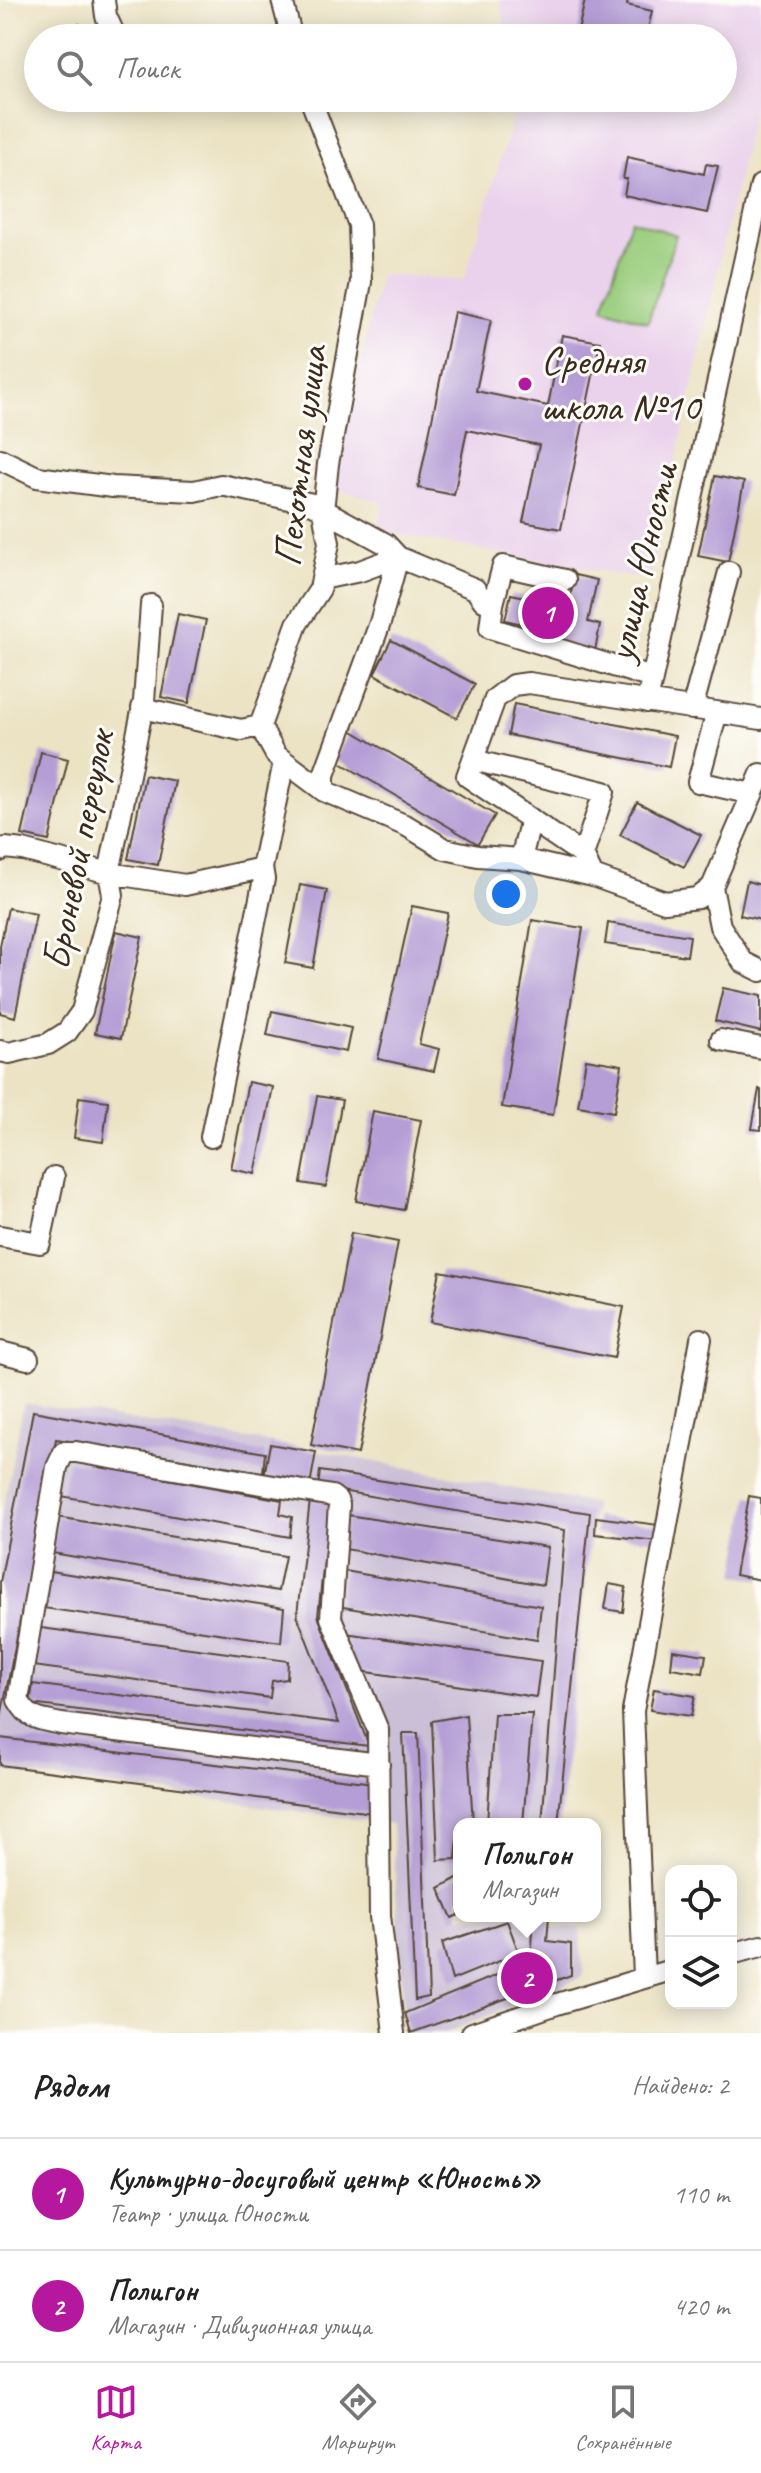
<!DOCTYPE html>
<html lang="ru">
<head>
<meta charset="utf-8">
<style>
	:root { --surface:#fff; --page:#f2f2f2; --text:#222; --muted:#767676; --line:#e0e0e0; --accent:#b5179e }
	body { margin:0; font-family:Caveat,sans-serif; background:var(--page); color:var(--text) }
	.controls { position:absolute; right:24px; bottom:24px; display:grid; overflow:hidden; border-radius:16px; box-shadow:0 4px 20px #0003 }
	.controls button { width:72px; height:72px; display:grid; place-items:center; padding:0; border:0; border-bottom:2px solid var(--line); background:var(--surface); color:var(--text); font:40px sans-serif }
	.you { position:absolute; left:506px; top:894px; width:28px; height:28px; margin:-20px; border:6px solid #fff; border-radius:50%; background:#1a73e8; box-shadow:0 0 0 12px #1a73e833 }
	.badge { display:grid; place-items:center; width:52px; height:52px; border-radius:50%; background:var(--accent); color:#fff; font-size:26px; font-weight:700 }
	.pin { position:absolute; translate:-50% -50%; border:4px solid #fff; box-shadow:0 2px 8px #0006 }
	.popup { position:absolute; left:453px; top:1818px; width:148px; height:104px; box-sizing:border-box; display:grid; place-content:center; border-radius:16px; background:var(--surface); filter:drop-shadow(0 2px 6px #0005); font-size:26px; white-space:nowrap; color:var(--muted) }
	.popup b { font-size:30px; color:var(--text) }
	.popup::after { content:''; position:absolute; left:50%; top:100%; margin-left:-16px; border:16px solid transparent; border-top-color:var(--surface) }
	.list { margin:0; padding:0; list-style:none }
	h2 { display:flex; justify-content:space-between; align-items:center; height:104px; margin:0; padding:0 32px; font-size:34px }
	h2 small { font-size:26px; font-weight:400; color:var(--muted) }
	.list li { display:grid; grid-template-columns:52px 1fr auto; gap:24px; align-items:center; box-sizing:border-box; height:112px; padding:0 32px; border-top:2px solid var(--line) }
	.list b { display:block; font-size:30px; white-space:nowrap }
	.list p { margin:0; font-size:26px; white-space:nowrap; color:var(--muted) }
	.list em { font-size:26px; font-style:normal; color:var(--muted) }
	.icon { flex:none; width:44px; height:44px; fill:none; stroke:currentColor; stroke-width:2; stroke-linecap:round; stroke-linejoin:round }
	.map { position:relative; flex:none; width:761px; height:2033px; overflow:hidden }
	.search { position:absolute; background:var(--surface); box-shadow:0 4px 20px #0003; left:24px; right:24px; top:24px; height:88px; display:flex; align-items:center; gap:20px; box-sizing:border-box; padding:0 28px; border-radius:44px; color:var(--muted); font-size:30px }
	.sheet { height:328px; background:var(--surface) }
	nav { display:flex; justify-content:space-around; align-items:center; box-sizing:border-box; height:112px; border-top:2px solid var(--line); background:var(--surface); font-size:22px; color:var(--muted) }
	nav a { display:grid; justify-items:center; gap:4px }
	nav .on { color:var(--accent) }
	.map>svg:first-child { display:block }
	.built { fill:#ead1ec }
	.industrial { fill:#cabfd6 }
	.green { fill:#9acd7d; stroke:#6a7c4e; stroke-width:2 }
	.building { fill:#b59ed6 }
	.lines { fill:none; stroke-linecap:round; stroke-linejoin:round }
	.minor-casing { stroke:#564637; stroke-width:24 }
	.minor { stroke:#fff; stroke-width:20 }
	.poi-dot { fill:#b5179e; stroke:#fdfcf7; stroke-width:3 }
	.labels { text-anchor:middle; dominant-baseline:central; stroke-width:6; stroke-linejoin:round; paint-order:stroke }
	.poi-label { font-size:40px; fill:#3b2a1e; stroke:#fdfcf7; text-anchor:start }
	.street-label { font-size:40px; fill:#3b2a1e; stroke:#fdfcf7 }
</style>
</head>
<body>
<div class="map">
<svg width="761" height="2033" viewBox="0 0 761 2033">
	<rect width="100%" height="100%" fill="#fdfcf7"/>
	<filter id="ink" filterUnits="userSpaceOnUse"><feTurbulence type="fractalNoise" baseFrequency=".0125" numOctaves="2"/><feDisplacementMap in="SourceGraphic" scale="16" xChannelSelector="R" yChannelSelector="G"/><feConvolveMatrix kernelMatrix="1 2 1 2 8 2 1 2 1" color-interpolation-filters="sRGB"/></filter>
	<filter id="wash" filterUnits="userSpaceOnUse"><feTurbulence type="fractalNoise" baseFrequency=".006" numOctaves="4" result="noise"/><feDisplacementMap in="SourceGraphic" scale="32" xChannelSelector="R" yChannelSelector="G"/><feGaussianBlur stdDeviation="1.8" result="paint"/><feColorMatrix in="noise" values="0 0 0 0 0 0 0 0 0 0 0 0 0 0 0 0 0 1.4 0 .05"/><feComposite in="paint" operator="in"/></filter>
	<g filter="url(#wash)">
		<rect width="100%" height="100%" fill="#ece3c4"/>
		<path class="built" d="M500 0H761V73L650 580 376 531 384 503 334 488 380 274 464 280 519 98H723V38H507Z"/>
		<path class="industrial" d="M24 1403 298 1447 594 1504 560 1824H459V1916H550L549 1928H580L583 1977 445 2033H405L392 1824 0 1771V1523Z"/>
		<path class="green" d="M631 220 676 235 648 322 603 308Z"/>
		<g id="blocks">
			<path class="building" d="M585 0 611 2V0H628L627 5 652 11 646 38H608L578 31Z
				M79 24 89 38H60Z
				M627 157 704 174 706 164 718 166 707 213 624 195 627 179H623Z
				M454 312 491 320 476 391 548 406 562 335 600 342 561 529 523 522 539 445 467 430 454 495 418 488Z
				M715 476 744 482 728 562 698 556Z
				M575 575 597 580 588 622 600 625 595 651 552 642 554 631 505 620 511 594 568 606Z
				M178 614 206 620 189 703 161 697Z
				M391 640 475 684 457 718 374 674Z
				M514 704 675 736 669 767 508 735Z
				M351 730 495 815 478 844 334 759Z
				M41 752 68 759 49 841 22 835Z
				M145 775 175 781 158 865 128 859Z
				M637 802 701 835 684 867 620 835Z
				M747 881 761 885V920L740 915Z
				M300 885 327 890 313 968 285 963Z
				M412 906 448 913 419 1044 439 1049 434 1071 378 1059Z
				M8 908 36 914 15 1017 0 1013V946Z
				M532 920 583 928 553 1115 502 1107Z
				M608 923 690 936 687 956 605 944Z
				M116 931 142 937 121 1038 95 1033Z
				M723 988 761 996V1032L715 1021Z
				M272 1011 351 1028 346 1052 267 1035Z
				M586 1059 622 1065 614 1112 578 1106Z
				M248 1082 273 1087 255 1174 231 1169Z
				M759 1089 761 1090V1130L752 1129Z
				M317 1096 342 1100 326 1187 301 1183Z
				M79 1097 108 1101 103 1142 74 1138Z
				M373 1111 421 1120 404 1210 356 1201Z
				M351 1233 398 1242 358 1454 311 1445Z
				M440 1271 624 1307 614 1358 430 1322Z
				M33 1411 265 1453 263 1472 56 1439 0 1722V1582Z
				M270 1444 316 1452 310 1485 264 1476Z
				M69 1461 282 1500 280 1514 292 1517 290 1537 61 1496Z
				M320 1471 590 1513 558 1824H542L565 1530 318 1487Z
				M749 1496 761 1498V1580L735 1575Z
				M310 1500 330 1503 318 1616 369 1746 30 1704 33 1684 339 1723 297 1615Z
				M348 1515 548 1547 543 1585 340 1548Z
				M57 1517 285 1556 278 1591 52 1553Z
				M596 1517 659 1525 657 1541 595 1534Z
				M50 1571 284 1608 281 1642 43 1608Z
				M345 1571 541 1606 537 1640 337 1606Z
				M609 1584 626 1587 623 1612 605 1609Z
				M41 1628 288 1661 287 1679 272 1681 270 1698 33 1666Z
				M345 1633 541 1661 536 1697 354 1670Z
				M673 1650 706 1655 703 1673 671 1668Z
				M654 1689 695 1696 691 1716 650 1710Z
				M494 1714H532L523 1824H487Z
				M466 1715 473 1824H459L456 1859 438 1860 432 1721Z
				M403 1733H418L429 1997 415 2000Z
				M0 1738 374 1783 373 1813 0 1765Z
				M459 1877V1915L452 1918 439 1888Z
				M534 1916H549L547 1941 571 1944V1975L411 2033 405 2013 531 1961Z
				M507 1921 519 1953 452 1980 442 1943Z"/>
		</g>
	</g>
	<g filter="url(#ink)">
		<use href="#blocks" fill-opacity="0" stroke="#564637" stroke-width="2"/>
		<g class="lines">
			<g class="minor-casing">
				<path id="minor" d="M104 0 106 16 116 38
					M282 0 292 38
					M310 98 359 225 361 282 328 464 323 511 329 543 320 589 297 624 260 726 276 755 324 791 407 826 445 849 478 856 521 859 593 876 665 902 698 898 712 887
					M0 459 37 477 113 487 194 491 221 485 313 504 386 544 398 557 475 589 484 601 493 604 490 628 652 678
					M322 579 360 571 398 557
					M493 604 503 566 565 580
					M647 702 761 185
					M142 708 241 730 260 726
					M692 709 729 572
					M717 712 698 782 752 794
					M473 760 604 792 583 855
					M761 774 712 887 720 926 743 962 761 971
					M324 791V775L380 623 398 557
					M0 851 5 848 23 850 109 873 185 885 262 868
					M521 859 531 819
					M593 876 583 855 467 776 495 699 513 685 529 683 761 719
					M721 1040 761 1048
					M0 1051 9 1053 48 1044 67 1032 82 1011 113 895 109 873 144 701 151 605
					M211 1137 264 879 262 868 284 762
					M0 1236 40 1243 54 1177
					M0 1352 28 1359
					M379 1764 61 1724C39 1719 30 1721 18 1700L57 1467 64 1452H76L332 1496 337 1500 339 1505 331 1618 378 1730 380 1916 394 2033
					M731 1954 761 1946
					M644 1977 633 1711 701 1339
					M472 2033 557 2004 671 1970"/>
			</g>
			<use href="#minor" class="minor"/>
		</g>
	</g>
	<circle class="poi-dot" cx="525" cy="384" r="8"/>
	<g class="labels">
		<g class="poi-label">
			<text x="541" y="361">Средняя<tspan x="541" dy="46">школа №10</tspan></text>
		</g>
		<g class="street-label">
			<text transform="translate(300 456) rotate(-83)">Пехотная улица</text>
			<text transform="translate(642 562) rotate(-77)">улица Юности</text>
			<text transform="translate(78 850) rotate(-79)">Броневой переулок</text>
		</g>
	</g>
</svg>
<div class="controls">
<button><svg class="icon" aria-label="locate" viewBox="0 0 24 24"><circle cx="12" cy="12" r="6"/><path d="M12 2v4M12 18v4M2 12h4M18 12h4"/></svg></button>
<button><svg class="icon" aria-label="layers" viewBox="0 0 24 24"><path d="M12 4l9 5-9 5-9-5zM3 14l9 5 9-5"/></svg></button>
</div>
<div class="you"></div>
<div class="pin badge" style="left:548px;top:613px">1</div>
<div class="pin badge" style="left:527px;top:1978px">2</div>
<div class="popup"><b>Полигон</b>Магазин</div>
<div class="search"><svg class="icon" aria-label="search" viewBox="0 0 24 24"><circle cx="10" cy="10" r="6"/><path d="M15 15l6 6"/></svg>Поиск</div>
</div>
<section class="sheet">
<h2>Рядом<small>Найдено: 2</small></h2>
<ul class="list">
<li><span class="badge">1</span><div><b>Культурно-досуговый центр «Юность»</b><p>Театр · улица Юности</p></div><em>110 m</em></li>
<li><span class="badge">2</span><div><b>Полигон</b><p>Магазин · Дивизионная улица</p></div><em>420 m</em></li>
</ul>
</section>
<nav>
<a class="on"><svg class="icon" aria-label="map" viewBox="0 0 24 24"><path d="M3 6l6-2 6 2 6-2v14l-6 2-6-2-6 2zM9 4v14M15 6v14"/></svg>Карта</a>
<a><svg class="icon" aria-label="directions" viewBox="0 0 24 24"><path d="M12 3l9 9-9 9-9-9zM9 14v-3h6M13 9l2 2-2 2"/></svg>Маршрут</a>
<a><svg class="icon" aria-label="saved" viewBox="0 0 24 24"><path d="M7 4h10v16l-5-4-5 4z"/></svg>Сохранённые</a>
</nav>
</body>
</html>
